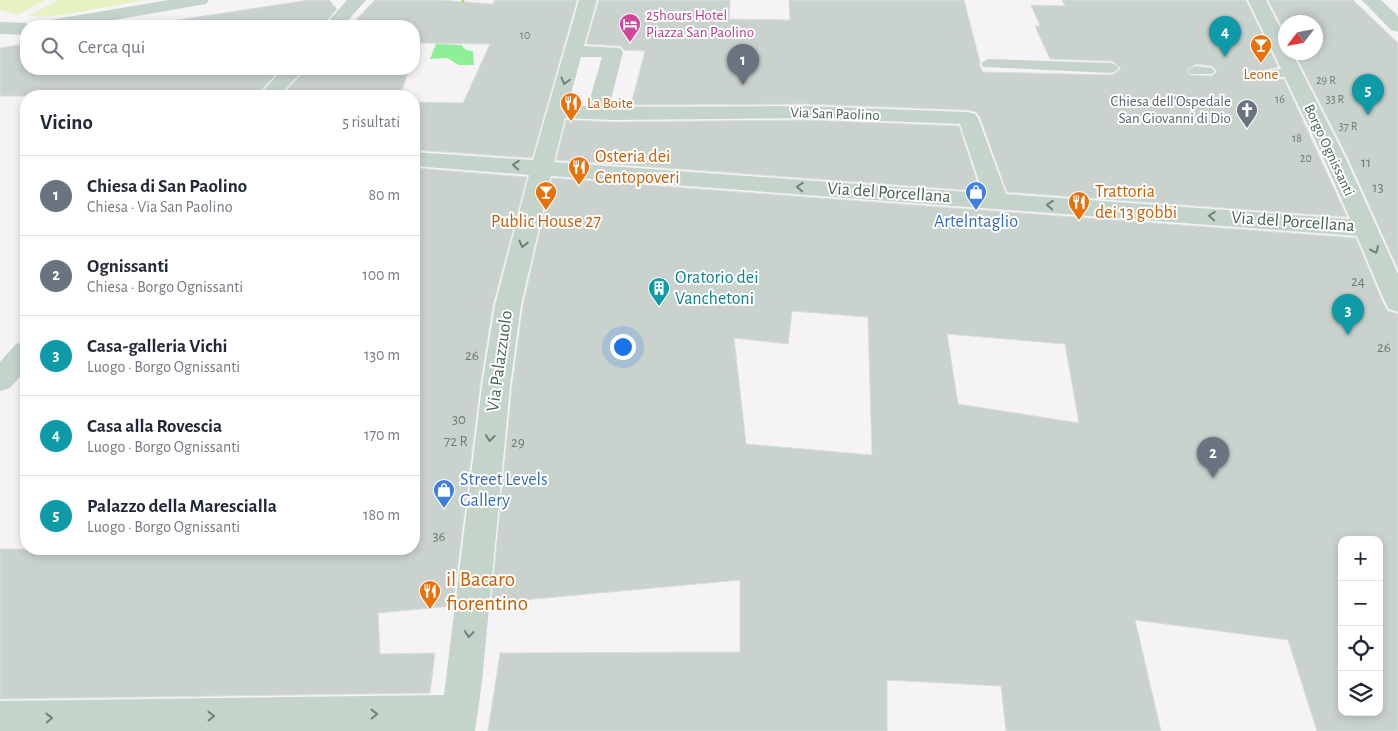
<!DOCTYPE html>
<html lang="it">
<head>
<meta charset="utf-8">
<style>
	:root { --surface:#fff; --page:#f6f6f7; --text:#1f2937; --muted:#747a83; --line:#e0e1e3; --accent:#d93025 }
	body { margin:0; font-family:"Alegreya Sans",sans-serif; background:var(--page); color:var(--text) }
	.controls { position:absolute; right:15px; bottom:15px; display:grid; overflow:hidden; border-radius:10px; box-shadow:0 2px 8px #0003 }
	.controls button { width:45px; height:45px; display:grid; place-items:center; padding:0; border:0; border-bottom:1px solid var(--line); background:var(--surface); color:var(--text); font:25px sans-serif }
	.compass { position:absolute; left:1278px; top:15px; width:45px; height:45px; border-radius:50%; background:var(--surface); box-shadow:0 2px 8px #0003; rotate:238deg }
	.you { position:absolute; left:622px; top:346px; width:18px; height:18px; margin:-12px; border:4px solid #fff; border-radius:50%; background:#1a73e8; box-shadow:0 0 0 8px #1a73e833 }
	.badge { display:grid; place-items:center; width:32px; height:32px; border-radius:50%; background:var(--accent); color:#fff; font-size:16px; font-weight:700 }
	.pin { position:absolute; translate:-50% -41px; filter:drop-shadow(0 1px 2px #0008) }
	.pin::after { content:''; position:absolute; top:26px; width:18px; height:15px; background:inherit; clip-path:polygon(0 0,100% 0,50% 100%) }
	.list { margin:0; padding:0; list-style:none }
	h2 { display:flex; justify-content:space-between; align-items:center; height:65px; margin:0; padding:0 20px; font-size:21px }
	h2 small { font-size:16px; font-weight:400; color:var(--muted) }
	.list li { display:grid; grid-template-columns:32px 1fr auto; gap:15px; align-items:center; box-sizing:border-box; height:80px; padding:0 20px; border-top:1px solid var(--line) }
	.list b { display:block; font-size:19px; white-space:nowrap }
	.list p { margin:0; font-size:16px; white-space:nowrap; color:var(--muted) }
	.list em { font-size:16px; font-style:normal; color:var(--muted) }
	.icon { flex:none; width:28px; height:28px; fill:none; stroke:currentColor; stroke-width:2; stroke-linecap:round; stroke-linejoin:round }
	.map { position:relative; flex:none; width:1398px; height:731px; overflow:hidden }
	.search { position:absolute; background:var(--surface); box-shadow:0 2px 8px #0003; left:20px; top:20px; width:400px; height:55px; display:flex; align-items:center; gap:12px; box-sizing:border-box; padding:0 18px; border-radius:20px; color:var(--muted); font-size:19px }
	.panel { position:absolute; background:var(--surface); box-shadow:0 2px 8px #0003; left:20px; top:90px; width:400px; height:465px; border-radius:20px }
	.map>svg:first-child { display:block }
	.green { fill:#e6f2c2 }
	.water { fill:#8ef096 }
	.building { fill:#cad2ce; stroke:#d7dedb; fill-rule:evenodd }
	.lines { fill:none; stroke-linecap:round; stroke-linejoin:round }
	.path { stroke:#b0d278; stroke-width:2.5; stroke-dasharray:2.5 2; stroke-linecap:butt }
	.lane { fill:#c4d4ca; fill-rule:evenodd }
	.street { fill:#c4d4ca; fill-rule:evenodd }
	.oneway { stroke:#6e8476 }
	.labels { text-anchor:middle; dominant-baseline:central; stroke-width:4; stroke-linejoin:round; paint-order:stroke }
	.far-number-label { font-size:12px; fill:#697e71 }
	.far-hotel-label { font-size:15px; fill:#b23c85; stroke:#fff; text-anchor:start }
	.far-food-label { font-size:15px; fill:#c56008; stroke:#fff }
	.far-worship-label { font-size:15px; fill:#5b616d; stroke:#fff; text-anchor:end }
	.far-street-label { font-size:15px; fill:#496252; stroke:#fff }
	.number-label { font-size:15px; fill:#697e71 }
	.food-label { font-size:18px; fill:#c56008; stroke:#fff; text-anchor:start }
	.street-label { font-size:18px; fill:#496252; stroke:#fff }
	.shop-label { font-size:18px; fill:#366cbe; stroke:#fff }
	.culture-label { font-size:18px; fill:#0d838f; stroke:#fff; text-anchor:start }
	.near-food-label { font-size:21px; fill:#c56008; stroke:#fff; text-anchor:start }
</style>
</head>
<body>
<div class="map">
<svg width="1398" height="731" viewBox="0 0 1398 731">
	<rect width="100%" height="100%" fill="#f5f3f5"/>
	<path class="green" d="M0 0H45L17 15 0 10Z
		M58 0H144L63 15 28 16Z"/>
	<path class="water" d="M436 44 461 45 466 50 473 51 474 65H459L447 58 430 59Z"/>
	<path class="building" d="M309 0H329L337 9 322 26H139Z
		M375 0H439L493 4 495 0H577L532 158 414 150V102L463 103 490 44 417 43 414 54V26H345L349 22 351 25Z
		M599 0H730L729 19 790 20 789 0H964L980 62 979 64 983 72 1111 75 1117 72 1121 68 1112 61 1050 59 1035 26H1040L1031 5 1065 6 1062 0H1246L1278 67 1269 69 1266 75 1270 79H1284L1347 217 1007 192 980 117 976 112 968 110 805 104 631 105 645 51 624 50 620 46 586 44ZM1196 64 1212 66 1217 71 1212 76 1190 75 1187 70Z
		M1268 0H1353L1398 43V269L1348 158 1294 52H1316V22H1286V34Z
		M26 44V69H281L256 96H0V48Z
		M306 69H409L400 96H281Z
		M566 120 614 122 805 120 959 126 980 191 556 160Z
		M414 168 527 177 493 305 480 386 453 606 378 613 380 654 435 653 430 693 0 699V549H414Z
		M552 178 1356 238 1383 303 1388 311 1398 314V731H1317L1288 640 1135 620 1161 731H1006L1001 686 887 680V731H488L500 653 740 652V580L491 603 512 386 523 305ZM792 311 868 317 872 455 746 444 734 338 788 344ZM947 334 1065 344 1079 423 958 404ZM1342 540H1379V712H1342Z"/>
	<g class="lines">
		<path class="path" d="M462 2 464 0"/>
		<path class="lane" d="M989 59 1111 63 1116 65 1119 68 1116 71 1111 73 984 67 981 64 984 61Z
			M1196 66 1212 68 1215 71 1212 74H1191L1188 71 1191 68Z
			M1275 69 1298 71 1301 74 1298 77H1270L1267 74 1270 71Z"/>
		<path class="street" d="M169 0H209L206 4 200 5 80 26H41L43 22 50 20Z
			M347 0H366L343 26H324Z
			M579 0H597L584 46 620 48 623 52 609 107 805 106 968 112 975 114 978 118 1006 194 1350 219 1324 159 1248 0H1266L1286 39V52H1292L1346 159 1398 274V312L1389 309 1385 302 1357 236 551 176 521 305 510 386 482 682 475 731H0V701L444 695 482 386 495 305 529 175 414 166V152L533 160ZM581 57H602L588 106 568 105ZM565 118 614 120 805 118 960 124 983 193 554 162Z
			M1362 0H1381L1398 16V32L1391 30Z
			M0 22 26 23 33 26H26V35L0 34Z
			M283 69H304L279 96H258Z
			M26 341V370L10 388 0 391V362L16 344Z"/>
	</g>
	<defs><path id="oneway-chevron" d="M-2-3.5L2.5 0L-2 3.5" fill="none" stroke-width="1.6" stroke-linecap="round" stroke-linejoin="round" transform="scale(1.25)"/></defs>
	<g class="oneway">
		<use href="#oneway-chevron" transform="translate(565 81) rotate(106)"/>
		<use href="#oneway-chevron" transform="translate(516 165) rotate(-176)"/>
		<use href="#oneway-chevron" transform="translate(800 187) rotate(-176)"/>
		<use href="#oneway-chevron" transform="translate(1050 205) rotate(-176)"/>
		<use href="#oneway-chevron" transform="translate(1212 216) rotate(-176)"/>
		<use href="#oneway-chevron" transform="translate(523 244) rotate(104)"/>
		<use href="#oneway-chevron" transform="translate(1375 250) rotate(66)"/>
		<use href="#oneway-chevron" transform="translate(490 438) rotate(96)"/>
		<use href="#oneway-chevron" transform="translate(469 634) rotate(96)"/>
		<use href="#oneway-chevron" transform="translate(374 714) rotate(-1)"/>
		<use href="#oneway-chevron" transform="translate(211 716) rotate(-1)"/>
		<use href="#oneway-chevron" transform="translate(49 718) rotate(-1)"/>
	</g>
	<defs>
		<g id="hotel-pin" transform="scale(1.125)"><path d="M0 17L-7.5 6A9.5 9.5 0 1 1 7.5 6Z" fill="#d1479c" stroke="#fff"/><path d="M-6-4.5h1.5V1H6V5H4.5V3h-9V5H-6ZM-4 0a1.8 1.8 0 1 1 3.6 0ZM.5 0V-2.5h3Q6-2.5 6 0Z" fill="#fff"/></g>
		<g id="bar-pin" transform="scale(1.125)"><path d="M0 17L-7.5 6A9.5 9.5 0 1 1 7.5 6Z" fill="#e8710a" stroke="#fff"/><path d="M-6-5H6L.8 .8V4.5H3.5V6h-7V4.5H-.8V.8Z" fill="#fff"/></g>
		<g id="restaurant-pin" transform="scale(1.125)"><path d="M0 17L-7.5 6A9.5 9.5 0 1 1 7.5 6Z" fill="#e8710a" stroke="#fff"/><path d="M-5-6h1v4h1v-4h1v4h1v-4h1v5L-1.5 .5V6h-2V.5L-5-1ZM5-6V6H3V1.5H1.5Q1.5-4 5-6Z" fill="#fff"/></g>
		<g id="church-pin" transform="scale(1.125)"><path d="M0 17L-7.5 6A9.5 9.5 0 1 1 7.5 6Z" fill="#6b7280" stroke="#fff"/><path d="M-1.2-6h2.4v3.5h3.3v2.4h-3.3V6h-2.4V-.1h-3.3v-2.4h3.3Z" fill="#fff"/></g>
		<g id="shop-pin" transform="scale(1.125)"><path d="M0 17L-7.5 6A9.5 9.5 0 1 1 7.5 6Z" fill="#3f7fe0" stroke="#fff"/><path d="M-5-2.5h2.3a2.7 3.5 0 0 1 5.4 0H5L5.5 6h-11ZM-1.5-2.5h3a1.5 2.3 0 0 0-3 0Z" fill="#fff"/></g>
		<g id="building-pin" transform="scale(1.125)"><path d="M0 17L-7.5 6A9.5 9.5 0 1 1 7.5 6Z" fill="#0f9aa8" stroke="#fff"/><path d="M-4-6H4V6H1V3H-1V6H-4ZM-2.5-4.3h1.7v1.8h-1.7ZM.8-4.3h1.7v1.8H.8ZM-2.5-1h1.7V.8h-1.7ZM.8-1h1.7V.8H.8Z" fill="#fff"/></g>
	</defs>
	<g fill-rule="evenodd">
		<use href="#hotel-pin" x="630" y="24"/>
		<use href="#bar-pin" x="1261" y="45"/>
		<use href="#restaurant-pin" x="571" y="103"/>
		<use href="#church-pin" x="1247" y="110"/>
		<use href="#restaurant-pin" x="579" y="167"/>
		<use href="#bar-pin" x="546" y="192"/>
		<use href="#shop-pin" x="976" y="192"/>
		<use href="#restaurant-pin" x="1079" y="202"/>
		<use href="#building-pin" x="659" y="288"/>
		<use href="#shop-pin" x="444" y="490"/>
		<use href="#restaurant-pin" x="430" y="591"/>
	</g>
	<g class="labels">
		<g class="far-number-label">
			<text x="525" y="35">10</text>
			<text x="1326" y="80">29 R</text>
			<text x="1280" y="99">16</text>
			<text x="1335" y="99">33 R</text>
			<text x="1348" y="126">37 R</text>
			<text x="1297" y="138">18</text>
			<text x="1306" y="158">20</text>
		</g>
		<g class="far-hotel-label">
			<text x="646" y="15">25hours Hotel<tspan x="646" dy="17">Piazza San Paolino</tspan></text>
		</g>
		<g class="far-food-label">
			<text x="1261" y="74">Leone</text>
			<text x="587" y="103" text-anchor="start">La Boite</text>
		</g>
		<g class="far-worship-label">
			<text x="1231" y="101">Chiesa dell'Ospedale<tspan x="1231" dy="17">San Giovanni di Dio</tspan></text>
		</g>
		<g class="far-street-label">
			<text transform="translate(835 114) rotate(2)">Via San Paolino</text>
			<text transform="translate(1329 150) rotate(65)">Borgo Ognissanti</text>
		</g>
		<g class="number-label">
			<text x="1366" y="162">11</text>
			<text x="1378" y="187">13</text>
			<text x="1358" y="281">24</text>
			<text x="1384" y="347">26</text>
			<text x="472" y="355">26</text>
			<text x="459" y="419">30</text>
			<text x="456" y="441">72 R</text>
			<text x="518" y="442">29</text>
			<text x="439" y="536">36</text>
		</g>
		<g class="food-label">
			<text x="595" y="157">Osteria dei<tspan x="595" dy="21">Centopoveri</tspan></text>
			<text x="1095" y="192">Trattoria<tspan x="1095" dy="21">dei 13 gobbi</tspan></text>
			<text x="546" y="222" text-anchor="middle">Public House 27</text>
		</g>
		<g class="street-label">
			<text transform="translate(889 193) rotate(4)">Via del Porcellana</text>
			<text transform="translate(1293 222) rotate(4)">Via del Porcellana</text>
			<text transform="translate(500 361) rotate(-82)">Via Palazzuolo</text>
		</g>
		<g class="shop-label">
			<text x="976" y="222">Artelntaglio</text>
			<text x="460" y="480" text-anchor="start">Street Levels<tspan x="460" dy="21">Gallery</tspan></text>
		</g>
		<g class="culture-label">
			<text x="675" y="278">Oratorio dei<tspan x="675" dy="21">Vanchetoni</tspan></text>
		</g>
		<g class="near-food-label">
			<text x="446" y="579">il Bacaro<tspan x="446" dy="24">fiorentino</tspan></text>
		</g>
	</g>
</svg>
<div class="controls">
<button>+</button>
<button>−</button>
<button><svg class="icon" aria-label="locate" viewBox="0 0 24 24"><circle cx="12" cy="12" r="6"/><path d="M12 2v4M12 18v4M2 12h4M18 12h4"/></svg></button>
<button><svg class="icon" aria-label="layers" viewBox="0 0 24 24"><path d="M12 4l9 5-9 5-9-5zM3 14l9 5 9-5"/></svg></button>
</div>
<svg class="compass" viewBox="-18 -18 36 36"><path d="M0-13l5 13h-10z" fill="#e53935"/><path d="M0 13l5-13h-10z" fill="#747a83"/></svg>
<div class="you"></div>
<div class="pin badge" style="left:743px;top:85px;background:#6b7280">1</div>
<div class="pin badge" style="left:1213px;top:478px;background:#6b7280">2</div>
<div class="pin badge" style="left:1348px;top:335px;background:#0f9aa8">3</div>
<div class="pin badge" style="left:1225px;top:57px;background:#0f9aa8">4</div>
<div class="pin badge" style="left:1368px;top:115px;background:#0f9aa8">5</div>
<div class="search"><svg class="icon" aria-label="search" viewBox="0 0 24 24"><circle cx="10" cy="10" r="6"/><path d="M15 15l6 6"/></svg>Cerca qui</div>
<section class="panel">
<h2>Vicino<small>5 risultati</small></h2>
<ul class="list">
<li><span class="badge" style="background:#6b7280">1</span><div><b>Chiesa di San Paolino</b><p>Chiesa · Via San Paolino</p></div><em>80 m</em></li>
<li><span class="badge" style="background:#6b7280">2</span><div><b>Ognissanti</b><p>Chiesa · Borgo Ognissanti</p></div><em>100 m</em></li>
<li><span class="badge" style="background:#0f9aa8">3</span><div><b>Casa-galleria Vichi</b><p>Luogo · Borgo Ognissanti</p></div><em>130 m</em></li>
<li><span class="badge" style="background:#0f9aa8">4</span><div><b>Casa alla Rovescia</b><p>Luogo · Borgo Ognissanti</p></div><em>170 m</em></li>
<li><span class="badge" style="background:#0f9aa8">5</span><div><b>Palazzo della Marescialla</b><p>Luogo · Borgo Ognissanti</p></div><em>180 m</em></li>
</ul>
</section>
</div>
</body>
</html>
